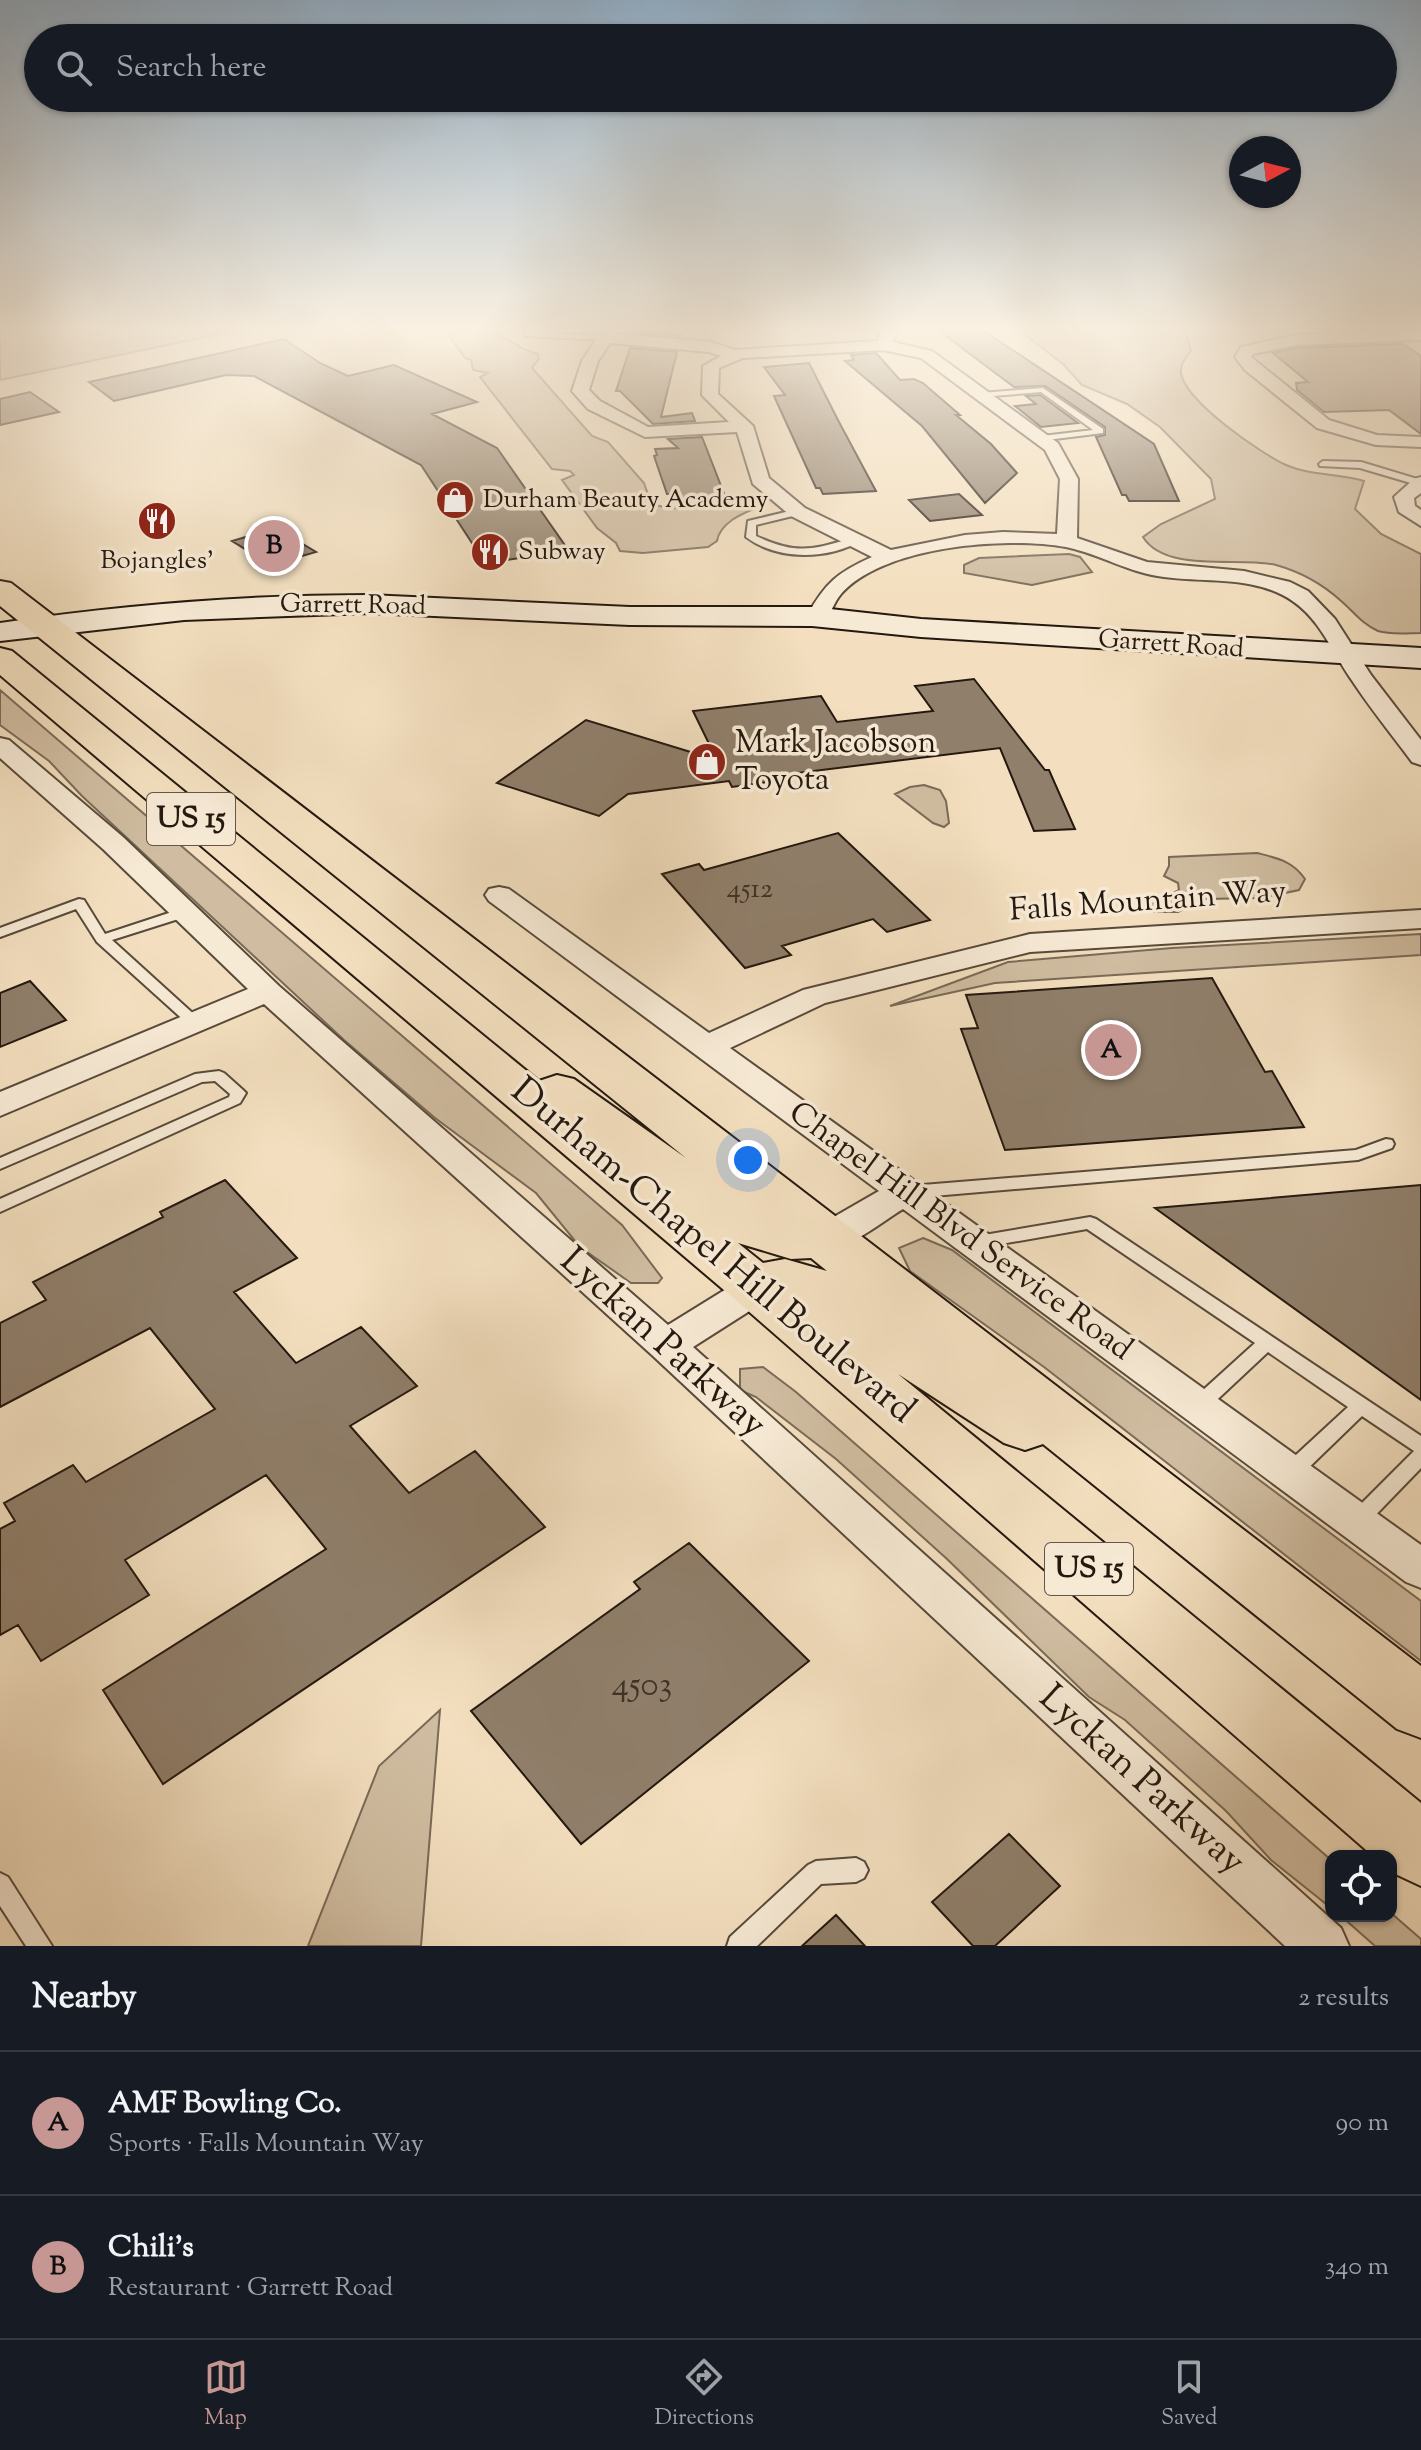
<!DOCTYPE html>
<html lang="en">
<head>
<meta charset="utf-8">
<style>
	:root { --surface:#171b24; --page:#242831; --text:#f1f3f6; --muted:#9ea1a6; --line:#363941; --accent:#c59692 }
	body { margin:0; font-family:"Sorts Mill Goudy",serif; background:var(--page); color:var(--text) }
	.controls { position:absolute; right:24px; bottom:24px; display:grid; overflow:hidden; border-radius:16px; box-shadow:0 2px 6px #0004 }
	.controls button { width:72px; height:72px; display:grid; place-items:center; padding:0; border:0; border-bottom:2px solid var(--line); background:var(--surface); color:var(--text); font:40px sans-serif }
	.compass { position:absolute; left:1229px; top:136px; width:72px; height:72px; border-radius:50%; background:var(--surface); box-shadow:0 2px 6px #0004; rotate:83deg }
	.you { position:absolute; left:748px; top:1160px; width:28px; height:28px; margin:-20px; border:6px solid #fff; border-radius:50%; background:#1a73e8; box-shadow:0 0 0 12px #1a73e833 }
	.badge { display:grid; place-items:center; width:52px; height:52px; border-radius:50%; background:var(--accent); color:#111; font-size:26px; font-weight:700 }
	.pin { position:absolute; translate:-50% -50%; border:4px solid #fff; box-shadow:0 2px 8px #0006 }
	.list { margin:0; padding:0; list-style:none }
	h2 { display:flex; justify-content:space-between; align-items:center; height:104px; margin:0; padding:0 32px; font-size:34px }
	h2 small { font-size:26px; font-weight:400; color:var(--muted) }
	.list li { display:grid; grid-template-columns:52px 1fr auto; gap:24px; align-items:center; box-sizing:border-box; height:144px; padding:0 32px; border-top:2px solid var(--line) }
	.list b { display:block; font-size:30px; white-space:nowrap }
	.list p { margin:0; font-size:26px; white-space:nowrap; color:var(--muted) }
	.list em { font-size:26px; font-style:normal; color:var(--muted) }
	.icon { flex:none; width:44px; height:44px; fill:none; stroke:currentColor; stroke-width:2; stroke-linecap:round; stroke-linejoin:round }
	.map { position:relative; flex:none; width:1421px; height:1946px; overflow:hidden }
	.search { position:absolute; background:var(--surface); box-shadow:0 2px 6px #0004; left:24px; right:24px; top:24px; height:88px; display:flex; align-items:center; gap:20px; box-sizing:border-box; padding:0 28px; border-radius:44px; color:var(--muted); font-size:30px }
	.sheet { height:392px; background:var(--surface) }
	nav { display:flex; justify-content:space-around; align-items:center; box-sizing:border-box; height:112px; border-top:2px solid var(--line); background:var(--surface); font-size:22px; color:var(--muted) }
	nav a { display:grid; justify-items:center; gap:4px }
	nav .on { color:var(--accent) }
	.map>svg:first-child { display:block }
	.green { fill:#d0bda1; stroke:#7a6a58; stroke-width:2 }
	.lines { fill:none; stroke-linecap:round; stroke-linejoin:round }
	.stream { stroke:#766755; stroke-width:5 }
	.building { fill:#907f6b; stroke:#24180f; stroke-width:2 }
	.lane-casing { stroke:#584a3b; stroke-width:4 }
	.street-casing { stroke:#584a3b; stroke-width:4 }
	.secondary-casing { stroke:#24180f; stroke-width:4 }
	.highway-casing { stroke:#24180f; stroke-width:4 }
	.lane { fill:#f7ead5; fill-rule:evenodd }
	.street { fill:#f7ead5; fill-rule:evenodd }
	.secondary { fill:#f7ead5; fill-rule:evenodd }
	.highway { fill:#f3dfbf; fill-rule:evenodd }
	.labels { text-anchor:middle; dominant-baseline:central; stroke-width:7; stroke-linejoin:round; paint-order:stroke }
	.far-poi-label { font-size:26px; fill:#24180f; stroke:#f7ead5; text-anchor:start }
	.far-street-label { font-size:26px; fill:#24180f; stroke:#f7ead5 }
	.number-label { font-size:28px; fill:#3f3226 }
	.shield { fill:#f7ead5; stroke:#63574a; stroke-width:2 }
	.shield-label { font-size:30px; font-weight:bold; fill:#24180f }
	.poi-label { font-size:32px; fill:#24180f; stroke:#f7ead5; text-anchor:start }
	.street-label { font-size:32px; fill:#24180f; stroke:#f7ead5 }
	.near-number-label { font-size:34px; fill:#3f3226 }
	.near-street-label { font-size:38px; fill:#24180f; stroke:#f7ead5 }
</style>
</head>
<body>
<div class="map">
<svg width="1421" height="1946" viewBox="0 0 1421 1946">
	<rect width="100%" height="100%" fill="#f3dfbf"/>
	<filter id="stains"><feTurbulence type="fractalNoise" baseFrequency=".0025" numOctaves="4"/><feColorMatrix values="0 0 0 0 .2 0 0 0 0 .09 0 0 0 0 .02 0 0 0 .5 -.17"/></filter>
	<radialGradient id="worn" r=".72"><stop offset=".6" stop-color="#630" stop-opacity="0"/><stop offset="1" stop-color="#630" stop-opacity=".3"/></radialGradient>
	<path class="green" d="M0 327H253L0 380Z
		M443 327H506L491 330 526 350 538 354 539 359 532 368 592 436 608 442 644 483 651 503C686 519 722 492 756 508 741 514 720 523 717 541L708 547 643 553 620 551 616 543 597 528 562 480 574 475 570 471 552 469 480 377 488 373 473 370 471 360 465 358Z
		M1015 327 1185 328 1191 351C1186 358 1180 363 1181 373 1185 401 1260 453 1286 465 1311 476 1338 473 1364 481L1355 509 1381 534 1421 554V633C1408 633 1391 635 1378 631 1362 624 1353 611 1340 600 1321 583 1301 572 1276 565 1241 556 1166 574 1143 537L1161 524 1215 499 1211 479 1160 427 1127 404 1082 385 1063 364Z
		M1069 554 1080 557 1092 572 1032 585 964 573V565L979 558Z
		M0 690 622 1225 662 1278 658 1283H631L580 1247 536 1193 435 1118 344 1040 82 796 49 761 0 725Z
		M924 785 940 790 946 801 949 823 944 827 933 823 895 794 910 787Z
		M1257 853C1277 858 1293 861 1305 879L1299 890 1261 898 1203 899 1178 912H1154L1152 904 1179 890 1178 883 1164 876 1169 866V857Z
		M1421 934V955L995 983 890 1006 1008 962 1172 948Z
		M923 1238 952 1250 1421 1601V1661L1044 1367 910 1271 899 1248Z
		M763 1367 796 1392 1331 1860V1908L1271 1860 1226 1811 1125 1720 1089 1697 947 1559 836 1459 756 1397 740 1390V1369Z
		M440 1710 421 1946H308L379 1766Z
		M1391 1913 1421 1939V1946H1375L1341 1916H1391Z"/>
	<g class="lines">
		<path class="stream" d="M0 334 6 327"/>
	</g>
	<path class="building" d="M636 327H684L681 336 634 332Z
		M934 327H978L1154 444 1179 501H1129L1126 495H1122L1096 437 1105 435V427L1045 386 1014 387Z
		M284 339 320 363 348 376 394 365 477 402 432 414 497 448 569 551 485 563 421 465 254 376 226 375 114 401 89 382Z
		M1403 344 1421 356V434L1389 410 1324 412 1297 390 1296 383 1308 382 1273 353 1297 348Z
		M630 348 677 352 661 417 692 413 695 421 653 424 620 391H616Z
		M876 353 900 380 914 379 923 383 960 415H956L991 444 1017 473 985 503 922 426 845 361 854 360 851 355Z
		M809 363 839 422 876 491 823 494 820 488H816L774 396 785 395 764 367Z
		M30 392 59 412 0 425V399Z
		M1040 395 1078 423 1041 427 1015 406 1036 404 1026 396Z
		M702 437 725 496 719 491 722 497 673 500 670 494H667L654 456 657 455 655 449 678 448 668 439Z
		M959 494 982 515 930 521 909 500Z
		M276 528 316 552 271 565 232 541Z
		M974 679 1045 770H1049L1075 829 1034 831 1000 748 765 777 768 782 732 787 729 781 628 794 599 816 497 783 586 720 717 760 693 711 821 696 837 722 933 711 915 686Z
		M838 833 930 920 887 932 873 919 782 946 791 955 745 968 662 874 699 864 704 870Z
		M1212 978 1265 1072 1272 1071 1304 1127 1005 1150 961 1029 978 1028 966 995Z
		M30 981 66 1020 0 1047V993Z
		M225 1180 297 1258 234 1292 296 1363 361 1327 417 1386 350 1426 409 1493 475 1451 545 1527 163 1784 103 1690 326 1549 266 1475 125 1560 149 1595 41 1661 18 1625 0 1635V1529L15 1521 4 1503 73 1465 86 1482 215 1409 150 1328 0 1407V1323L46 1300 33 1282 163 1217 160 1212Z
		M1421 1185V1400L1155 1208Z
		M689 1543 809 1661 581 1844 471 1711 640 1589 634 1582Z
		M1009 1834 1060 1886 995 1946H973L932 1902Z
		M836 1915 865 1946H802Z"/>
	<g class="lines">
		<g class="lane-casing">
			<path id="lane" d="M523 332 605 336 609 338 605 340 526 336Z
				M1043 388 1103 429V433L1039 441 1038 439 1042 436 1093 430 1041 392 981 397 977 395 981 393Z
				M1323 461 1361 462 1421 480V486L1360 468 1320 466 1319 464Z
				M798 509 803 512 801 514 756 525V536C799 556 813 549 857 537L862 540C828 560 778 561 746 537L748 521Z
				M79 899 84 900 105 934 181 909H191L193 912 191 915 112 940 198 1018 200 1021 198 1024H188L97 942 76 909 0 937V928Z
				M219 1071 224 1073 243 1090 246 1093 240 1103 0 1212V1199L229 1097 230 1094 215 1081 202 1082 0 1169V1158L195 1074Z
				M1386 1139 1392 1140 1394 1144 1392 1148 1358 1160 910 1198 904 1196 902 1192 904 1188 910 1186 1356 1150Z
				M1090 1217 1096 1219 1421 1436V1468L1364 1527 1357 1529 1350 1527 1347 1521 1350 1515 1414 1451 1362 1416 1298 1478 1291 1480 1284 1478 1281 1472 1284 1466 1348 1407 1268 1352 1205 1411 1198 1413 1191 1411 1189 1406 1191 1401 1255 1343 1087 1229 978 1248 972 1246 970 1242 972 1238 978 1236Z
				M856 1858 864 1862 868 1870 864 1878 856 1882 821 1884 757 1946H727L730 1937 808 1865 816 1861Z
				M0 1873 8 1877 52 1946H26L0 1906Z"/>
		</g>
		<g class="street-casing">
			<path id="street" d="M884 327H900L892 342 932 351 1058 443 1078 479 1077 538 1147 562 1244 571 1290 582 1308 591 1335 619 1371 675 1421 740V765L1412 762C1392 735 1370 708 1351 679 1333 653 1320 620 1294 602 1256 575 1207 583 1164 577 1129 573 1100 554 1066 547 1006 536 883 546 841 594 834 602 831 613 826 621H810L807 616C825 583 838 572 872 557L791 516 753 484 737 432 645 437 588 409 572 391 582 361 599 335 605 333 711 342 735 350 877 341ZM610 343 709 352 721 356 703 366 702 395 729 422 648 427 600 401 589 390 598 361ZM883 350 921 358 1045 450 1060 479 1057 534 1003 532 965 535 891 550 805 508 769 478 753 426 718 394 719 368 743 358Z
				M1421 330V340L1297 345 1253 354 1251 357 1329 420 1377 435 1421 437V447L1376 445 1317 428 1245 370 1235 357 1241 347 1297 335Z
				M1421 477V493L1414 498 1415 506 1421 510V526L1399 512 1394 497 1414 479Z
				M0 738 9 740 123 837 279 986 668 1325 744 1278 757 1274 770 1278 776 1288 770 1298 693 1347 1341 1928 1349 1946H1285L652 1355 264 1004 0 1116V1092L248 989 103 849 0 758Z
				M499 887 509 889 709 1033 803 990 1030 934 1421 910V928L1030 952 825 1003 730 1048 1421 1545V1588L1406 1582 903 1209C878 1224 843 1256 813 1247L808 1238 813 1229 879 1191 489 901 485 895 489 889Z"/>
		</g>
		<g class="secondary-casing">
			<path id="secondary" d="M369 595 630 607H812L921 619 1421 648V668L921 637 812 626 630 625 369 613 184 620 0 641V623C123 605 245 595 369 595Z"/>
		</g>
		<g class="highway-casing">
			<path id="highway" d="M0 581 11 583 1421 1666V1738L1397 1729 1043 1444 1025 1450 1004 1443 898 1374 1421 1803V1886L1391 1872V1856H1373L738 1302 0 675V648L12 651 539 1081 557 1075 574 1079 686 1158 0 606ZM738 1243 791 1259 811 1258 827 1271 785 1259 763 1263Z"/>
		</g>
		<use href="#lane" class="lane"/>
		<use href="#street" class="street"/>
		<use href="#secondary" class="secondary"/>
		<use href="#highway" class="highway"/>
	</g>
	<linearGradient id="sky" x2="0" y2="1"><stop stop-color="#90aac0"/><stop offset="0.55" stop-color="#faf1e2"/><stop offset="1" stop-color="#faf1e2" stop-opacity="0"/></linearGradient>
	<rect width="1421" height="599" fill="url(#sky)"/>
	<defs>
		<g id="shop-disc" transform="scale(2)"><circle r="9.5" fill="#8f2418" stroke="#f7ead5"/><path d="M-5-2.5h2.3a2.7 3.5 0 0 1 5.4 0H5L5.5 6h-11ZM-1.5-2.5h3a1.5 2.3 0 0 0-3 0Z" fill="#fff"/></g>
		<g id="restaurant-disc" transform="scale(2)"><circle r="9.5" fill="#8f2418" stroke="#f7ead5"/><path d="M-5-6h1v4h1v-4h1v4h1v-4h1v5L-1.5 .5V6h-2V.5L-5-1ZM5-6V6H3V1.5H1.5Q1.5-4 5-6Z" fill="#fff"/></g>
	</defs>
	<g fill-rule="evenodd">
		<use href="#shop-disc" x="455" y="500"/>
		<use href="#restaurant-disc" x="157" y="521"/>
		<use href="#restaurant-disc" x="490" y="552"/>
		<use href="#shop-disc" x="707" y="762"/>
	</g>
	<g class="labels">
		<g class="far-poi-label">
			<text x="483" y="500">Durham Beauty Academy</text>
			<text x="518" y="552">Subway</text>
			<text x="157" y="561" text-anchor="middle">Bojangles'</text>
		</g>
		<g class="far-street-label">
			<text transform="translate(353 606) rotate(1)">Garrett Road</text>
			<text transform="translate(1171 645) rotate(4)">Garrett Road</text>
		</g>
		<g class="number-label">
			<text x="750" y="890">4512</text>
		</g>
		<g class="shield">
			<rect x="147" y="793" width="88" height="52" rx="6"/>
			<rect x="1045" y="1543" width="88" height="52" rx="6"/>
		</g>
		<g class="shield-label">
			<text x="191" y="819">US 15</text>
			<text x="1089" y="1569">US 15</text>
		</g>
		<g class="poi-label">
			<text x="735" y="744">Mark Jacobson<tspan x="735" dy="37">Toyota</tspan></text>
		</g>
		<g class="street-label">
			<text transform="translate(1148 902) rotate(-4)">Falls Mountain Way</text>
			<text transform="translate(960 1232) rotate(36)">Chapel Hill Blvd Service Road</text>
		</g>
		<g class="near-number-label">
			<text x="642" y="1686">4503</text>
		</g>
		<g class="near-street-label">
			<text transform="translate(712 1252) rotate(40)">Durham-Chapel Hill Boulevard</text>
			<text transform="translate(662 1344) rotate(42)">Lyckan Parkway</text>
			<text transform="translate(1141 1781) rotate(42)">Lyckan Parkway</text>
		</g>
	</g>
	<rect width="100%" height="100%" filter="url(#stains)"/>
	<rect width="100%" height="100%" fill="url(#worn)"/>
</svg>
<div class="controls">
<button><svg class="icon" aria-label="locate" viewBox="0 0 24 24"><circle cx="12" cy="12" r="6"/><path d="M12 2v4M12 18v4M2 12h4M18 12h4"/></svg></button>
</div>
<svg class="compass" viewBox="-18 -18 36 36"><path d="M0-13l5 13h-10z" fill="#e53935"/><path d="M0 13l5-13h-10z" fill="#9ea1a6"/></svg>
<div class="you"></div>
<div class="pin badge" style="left:1111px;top:1050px">A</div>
<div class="pin badge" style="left:274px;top:546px">B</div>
<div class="search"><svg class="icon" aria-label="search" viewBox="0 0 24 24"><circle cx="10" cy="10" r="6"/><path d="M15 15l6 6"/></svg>Search here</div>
</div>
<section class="sheet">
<h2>Nearby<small>2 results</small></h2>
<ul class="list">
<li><span class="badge">A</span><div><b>AMF Bowling Co.</b><p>Sports · Falls Mountain Way</p></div><em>90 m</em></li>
<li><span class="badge">B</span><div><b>Chili's</b><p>Restaurant · Garrett Road</p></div><em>340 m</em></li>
</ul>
</section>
<nav>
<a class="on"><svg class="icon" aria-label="map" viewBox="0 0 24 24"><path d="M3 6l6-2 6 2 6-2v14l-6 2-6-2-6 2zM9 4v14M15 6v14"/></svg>Map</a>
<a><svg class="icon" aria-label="directions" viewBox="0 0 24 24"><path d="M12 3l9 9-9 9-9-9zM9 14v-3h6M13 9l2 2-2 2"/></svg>Directions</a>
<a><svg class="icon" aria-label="saved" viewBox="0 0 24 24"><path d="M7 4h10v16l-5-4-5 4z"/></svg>Saved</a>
</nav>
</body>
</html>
